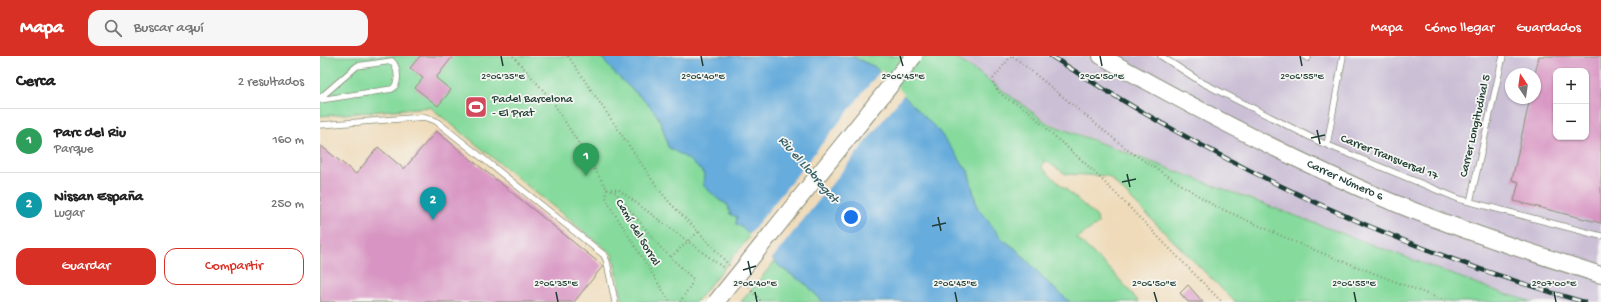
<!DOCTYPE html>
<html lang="es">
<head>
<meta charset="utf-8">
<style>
	:root { --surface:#fff; --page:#f6f6f6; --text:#222; --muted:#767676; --line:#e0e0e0; --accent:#d93025 }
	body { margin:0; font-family:"Gochi Hand",sans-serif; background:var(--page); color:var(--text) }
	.controls { position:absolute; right:12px; top:12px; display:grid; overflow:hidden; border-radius:8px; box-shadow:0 1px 3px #0004 }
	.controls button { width:36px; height:36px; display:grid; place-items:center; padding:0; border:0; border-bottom:1px solid var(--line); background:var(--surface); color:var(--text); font:20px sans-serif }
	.compass { position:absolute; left:1185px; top:12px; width:36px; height:36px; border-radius:50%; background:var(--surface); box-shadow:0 1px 3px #0004; rotate:347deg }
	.you { position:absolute; left:531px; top:161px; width:14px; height:14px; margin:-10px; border:3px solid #fff; border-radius:50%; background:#1a73e8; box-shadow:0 0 0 6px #1a73e833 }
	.badge { display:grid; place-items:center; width:26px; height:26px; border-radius:50%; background:var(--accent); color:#fff; font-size:13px; font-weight:700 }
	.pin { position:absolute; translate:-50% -33px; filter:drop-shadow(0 1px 2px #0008) }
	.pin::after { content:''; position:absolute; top:21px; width:14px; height:12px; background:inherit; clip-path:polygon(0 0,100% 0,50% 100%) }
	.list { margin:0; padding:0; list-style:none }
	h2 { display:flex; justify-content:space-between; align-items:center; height:52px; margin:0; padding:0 16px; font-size:17px }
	h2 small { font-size:13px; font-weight:400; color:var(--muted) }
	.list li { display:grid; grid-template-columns:26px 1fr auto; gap:12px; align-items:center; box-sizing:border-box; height:64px; padding:0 16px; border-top:1px solid var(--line) }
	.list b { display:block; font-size:15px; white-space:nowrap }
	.list p { margin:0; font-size:13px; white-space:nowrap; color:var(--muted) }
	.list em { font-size:13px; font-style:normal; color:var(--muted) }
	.actions { display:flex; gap:8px; padding:12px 16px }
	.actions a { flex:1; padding:9px 0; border:1px solid var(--accent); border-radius:12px; text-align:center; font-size:14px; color:var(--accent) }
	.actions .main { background:var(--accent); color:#fff }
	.icon { flex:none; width:22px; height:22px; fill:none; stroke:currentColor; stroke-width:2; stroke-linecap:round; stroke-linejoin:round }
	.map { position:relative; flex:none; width:1281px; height:246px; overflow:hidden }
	header { display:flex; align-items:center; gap:24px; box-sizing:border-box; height:56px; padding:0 20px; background:var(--accent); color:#fff }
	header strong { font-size:19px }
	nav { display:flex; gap:22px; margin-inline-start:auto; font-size:14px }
	.search { width:280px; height:36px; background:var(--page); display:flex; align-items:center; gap:10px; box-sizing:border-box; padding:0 14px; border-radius:12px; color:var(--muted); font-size:15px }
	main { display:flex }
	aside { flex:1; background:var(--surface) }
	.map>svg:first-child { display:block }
	.industrial { fill:#cbbfd5; fill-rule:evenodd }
	.green { fill:#85da9c; stroke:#528c68 }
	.water { fill:#66acdc; stroke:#427488 }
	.pier { fill:#efdbba }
	.building { fill:#d894c2; fill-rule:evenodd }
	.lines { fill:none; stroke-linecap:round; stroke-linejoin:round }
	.service-casing { stroke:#878c77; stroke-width:7 }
	.secondary-casing { stroke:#878c77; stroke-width:18 }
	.path { stroke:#878c77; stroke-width:2; stroke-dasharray:1 3; stroke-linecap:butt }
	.service { stroke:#fff; stroke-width:5.5 }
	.secondary { stroke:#fff; stroke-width:16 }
	.rail-casing { stroke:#1f3d34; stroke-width:4.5 }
	.rail { stroke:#f6f6f2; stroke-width:3; stroke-dasharray:9; stroke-linecap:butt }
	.secondary-bridge-casing { stroke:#878c77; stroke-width:18; stroke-linecap:butt }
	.secondary-bridge { stroke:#fff; stroke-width:16 }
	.ticks { fill:none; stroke:#1f3d34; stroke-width:1.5 }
	.labels { text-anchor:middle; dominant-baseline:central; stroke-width:3.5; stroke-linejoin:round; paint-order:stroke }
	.poi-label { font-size:12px; fill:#1f3d34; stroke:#f6f6f2; text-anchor:start }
	.street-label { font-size:12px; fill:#1f3d34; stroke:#f6f6f2 }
	.water-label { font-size:13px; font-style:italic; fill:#345e66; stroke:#f6f6f2 }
	.ticks-label { font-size:10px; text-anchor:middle; fill:#1f3d34; stroke:#f6f6f2; stroke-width:3.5; stroke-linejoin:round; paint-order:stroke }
</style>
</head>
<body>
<header>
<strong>Mapa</strong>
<div class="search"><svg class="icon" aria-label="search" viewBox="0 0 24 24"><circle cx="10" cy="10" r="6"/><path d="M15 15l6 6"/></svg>Buscar aquí</div>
<nav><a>Mapa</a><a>Cómo llegar</a><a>Guardados</a></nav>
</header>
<main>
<aside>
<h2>Cerca<small>2 resultados</small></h2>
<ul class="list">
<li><span class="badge" style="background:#2e9e5b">1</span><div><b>Parc del Riu</b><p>Parque</p></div><em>160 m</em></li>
<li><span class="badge" style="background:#0f9aa8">2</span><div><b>Nissan España</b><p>Lugar</p></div><em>250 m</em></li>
</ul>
<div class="actions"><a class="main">Guardar</a><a>Compartir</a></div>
</aside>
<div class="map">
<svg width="1281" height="246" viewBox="0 0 1281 246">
	<rect width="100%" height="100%" fill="#f6f6f2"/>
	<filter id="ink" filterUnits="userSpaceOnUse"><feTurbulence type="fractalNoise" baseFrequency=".025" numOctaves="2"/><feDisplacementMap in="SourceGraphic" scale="8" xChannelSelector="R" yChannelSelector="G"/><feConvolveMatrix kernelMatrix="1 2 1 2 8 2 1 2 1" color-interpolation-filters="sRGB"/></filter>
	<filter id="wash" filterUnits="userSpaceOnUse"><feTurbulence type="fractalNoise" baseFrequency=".012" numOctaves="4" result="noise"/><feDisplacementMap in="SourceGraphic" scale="16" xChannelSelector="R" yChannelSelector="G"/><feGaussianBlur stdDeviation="0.9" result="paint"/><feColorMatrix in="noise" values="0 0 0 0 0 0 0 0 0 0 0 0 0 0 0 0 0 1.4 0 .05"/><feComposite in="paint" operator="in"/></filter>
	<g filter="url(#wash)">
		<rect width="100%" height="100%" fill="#efdbba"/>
		<path class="industrial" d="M632 0H1281V246H1213L1180 236 727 66 656 15ZM1236 15H1266V81H1236ZM1191 18H1215V42H1191Z"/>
		<path class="green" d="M0 0H281C294 21 317 35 333 54 342 64 345 79 348 91 361 98 375 105 384 117 394 129 393 140 408 149L410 158 417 161 416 168 422 171 431 179 376 246H303L293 199 110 51 0 60Z
			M531 0H632L656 15 727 67 1179 236 1213 246H915L788 120 746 118 724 104 722 112 777 161 778 168 757 182 792 215 819 246H750L729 228 696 193 682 183 657 151 648 115 555 11Z
			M455 205 460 211 487 229 503 246H421Z"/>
		<path class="water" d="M281 0H531L555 11 618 74 648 115 657 151 682 183 696 193 729 228 750 246H503L487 229 460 211 422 171 416 168 417 161 410 158 408 149 399 144 383 129 384 117 368 103 348 91C345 79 342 64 333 54 317 35 294 21 281 0Z"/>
		<path class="pier" d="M561 14 584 38 451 204 428 180Z"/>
		<g id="blocks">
			<path class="building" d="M100 0H133L116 22 131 34 118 50 95 32 103 22 90 12Z
				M1219 0H1281V167L1194 145 1199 126 1192 124 1210 42H1215V18ZM1236 15H1266V81H1236Z
				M116 75 283 210 254 246H0V89L36 118 58 91 84 113Z
				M868 229 883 246H868L860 237Z"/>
		</g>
	</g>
	<g filter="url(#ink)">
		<use href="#blocks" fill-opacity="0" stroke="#878c77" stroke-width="1"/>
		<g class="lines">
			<g class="service-casing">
				<path id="service" d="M841 0 881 26 1000 86 1139 143 1281 180
					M984 0 988 2
					M0 42 37 10 72 5C78 11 80 28 72 33L0 44
					M0 69 105 61 116 65 284 199 287 206 295 246
					M1007 89 1023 0
					M1150 146 1183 0"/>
			</g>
			<g class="secondary-casing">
				<g id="secondary">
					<path id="s1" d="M781 0C874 52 969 102 1067 144 1137 173 1209 196 1281 219"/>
				</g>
			</g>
			<path class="path" d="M193 0 231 43 287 133 286 141 288 147 350 246
				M248 0 340 135 351 148 379 176 409 209
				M691 0 673 23C677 46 701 45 714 60 732 80 753 95 772 114 816 157 858 202 902 246
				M693 0 809 95 893 149 984 190 1128 246
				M287 133 299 134 405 213
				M291 134 296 137 341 192 374 224 360 246
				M351 201 378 176
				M426 229 442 246"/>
			<use href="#service" class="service"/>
			<use href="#secondary" class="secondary"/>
			<g class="rail-casing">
				<path id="rail" d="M731 0C898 108 1073 192 1264 246"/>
			</g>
			<use href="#rail" class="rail"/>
			<g class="secondary-bridge-casing">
				<path id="secondary-bridge" d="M396 246 594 0"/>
			</g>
			<use href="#secondary-bridge" class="secondary-bridge"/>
		</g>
	</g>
	<path class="ticks" d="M181 0 183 10M381 0 383 10M580 0 583 10M780 0 782 10M980 0 982 10M997 74 1000 88M991 82 1005 79M807 118 810 131M802 126 816 123M618 161 621 175M612 170 626 167M428 205 431 219M423 214 436 210M236 236 238 246M435 236 437 246M635 236 637 246M834 236 837 246M1034 236 1036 246M1234 236 1236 246"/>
	<defs>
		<g id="stadium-square" transform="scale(1.15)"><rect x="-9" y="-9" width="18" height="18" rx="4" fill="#d1495b" stroke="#f6f6f2"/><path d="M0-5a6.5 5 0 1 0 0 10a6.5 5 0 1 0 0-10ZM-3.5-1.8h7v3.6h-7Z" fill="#fff"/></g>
	</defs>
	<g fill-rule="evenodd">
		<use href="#stadium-square" x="156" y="51"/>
	</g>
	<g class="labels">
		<g class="poi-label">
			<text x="172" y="44">Padel Barcelona<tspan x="172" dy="14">- El Prat</tspan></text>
		</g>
		<g class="street-label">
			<text transform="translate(1156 70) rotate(-77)">Carrer Longitudinal 5</text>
			<text transform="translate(1069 102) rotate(22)">Carrer Transversal 17</text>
			<text stroke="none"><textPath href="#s1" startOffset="274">Carrer Número 6</textPath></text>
			<text transform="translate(317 177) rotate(59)">Camí del Sorral</text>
		</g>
		<g class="water-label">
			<text transform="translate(488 114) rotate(49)">Riu el Llobregat</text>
		</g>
	</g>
	<g class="ticks-label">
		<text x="183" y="23">2°06'35"E</text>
		<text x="383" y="23">2°06'40"E</text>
		<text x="583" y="23">2°06'45"E</text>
		<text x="782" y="23">2°06'50"E</text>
		<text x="982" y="23">2°06'55"E</text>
		<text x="236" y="230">2°06'35"E</text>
		<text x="435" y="230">2°06'40"E</text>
		<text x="635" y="230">2°06'45"E</text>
		<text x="834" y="230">2°06'50"E</text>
		<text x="1034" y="230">2°06'55"E</text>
		<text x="1234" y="230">2°07'00"E</text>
	</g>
</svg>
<div class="controls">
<button>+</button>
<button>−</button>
</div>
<svg class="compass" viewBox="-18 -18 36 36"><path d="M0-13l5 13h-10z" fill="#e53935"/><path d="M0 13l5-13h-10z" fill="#767676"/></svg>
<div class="you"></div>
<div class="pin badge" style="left:266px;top:120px;background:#2e9e5b">1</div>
<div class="pin badge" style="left:113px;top:164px;background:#0f9aa8">2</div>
</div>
</main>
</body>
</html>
